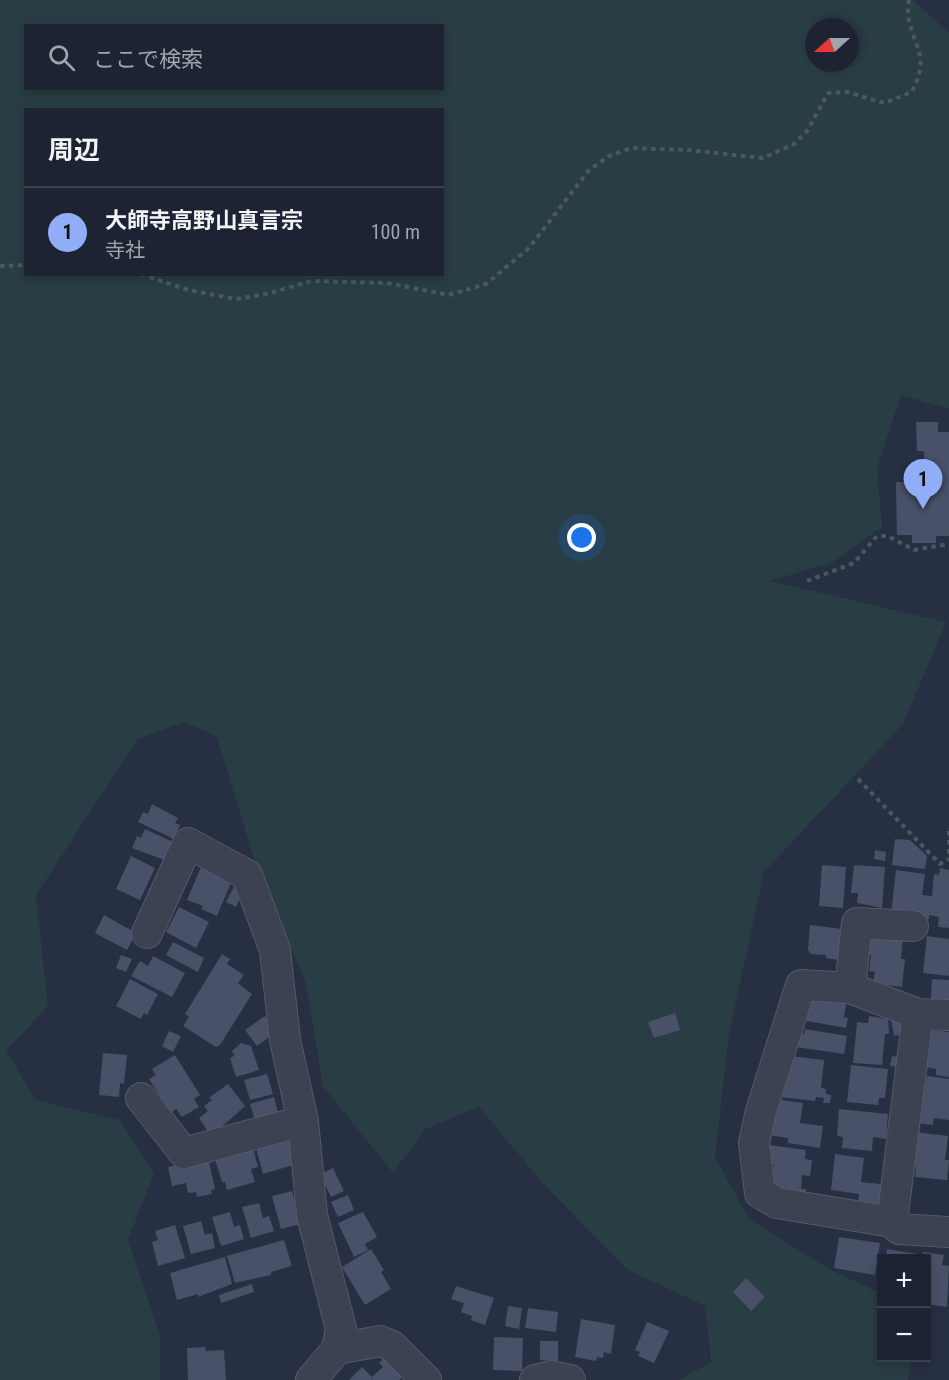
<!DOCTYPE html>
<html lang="ja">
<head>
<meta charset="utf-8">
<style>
	:root { --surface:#1d2332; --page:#2a2f3e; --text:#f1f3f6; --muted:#a0a4ac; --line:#3b404d; --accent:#92adf8 }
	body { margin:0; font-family:"Roboto Condensed","Noto Sans JP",sans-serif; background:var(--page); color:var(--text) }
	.controls { position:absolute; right:18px; bottom:18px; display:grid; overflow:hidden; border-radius:0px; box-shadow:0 3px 9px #0003 }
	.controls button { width:54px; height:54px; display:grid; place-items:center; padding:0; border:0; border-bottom:2px solid var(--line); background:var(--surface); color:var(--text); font:30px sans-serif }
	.compass { position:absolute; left:805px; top:18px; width:54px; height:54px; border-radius:50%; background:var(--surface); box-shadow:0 3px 9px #0003; rotate:249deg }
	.you { position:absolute; left:582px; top:538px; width:21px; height:21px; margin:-15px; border:4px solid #fff; border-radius:50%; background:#1a73e8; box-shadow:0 0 0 9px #1a73e833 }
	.badge { display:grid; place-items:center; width:39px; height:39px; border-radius:50%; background:var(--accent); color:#111; font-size:20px; font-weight:700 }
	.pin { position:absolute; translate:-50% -50px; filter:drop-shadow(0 2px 3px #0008) }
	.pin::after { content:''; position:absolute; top:32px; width:21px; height:18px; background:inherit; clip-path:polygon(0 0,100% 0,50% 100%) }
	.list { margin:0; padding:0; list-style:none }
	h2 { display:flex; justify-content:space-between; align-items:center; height:78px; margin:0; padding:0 24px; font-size:26px }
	h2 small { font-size:20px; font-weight:400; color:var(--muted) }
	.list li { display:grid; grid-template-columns:39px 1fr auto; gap:18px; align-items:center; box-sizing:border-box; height:90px; padding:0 24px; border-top:2px solid var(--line) }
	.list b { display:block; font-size:22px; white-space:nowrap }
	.list p { margin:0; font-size:20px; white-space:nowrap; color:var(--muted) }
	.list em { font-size:20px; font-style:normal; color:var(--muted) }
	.icon { flex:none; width:33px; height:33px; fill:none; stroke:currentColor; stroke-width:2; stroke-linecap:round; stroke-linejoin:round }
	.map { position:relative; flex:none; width:949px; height:1380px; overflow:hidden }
	.search { position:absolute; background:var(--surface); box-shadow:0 3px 9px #0003; left:24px; top:24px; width:420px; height:66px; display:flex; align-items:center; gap:15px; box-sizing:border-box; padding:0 21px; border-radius:0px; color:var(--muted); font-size:22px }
	.panel { position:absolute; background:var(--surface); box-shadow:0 3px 9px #0003; left:24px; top:108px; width:420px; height:168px; border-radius:0px }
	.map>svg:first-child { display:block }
	.green { fill:#293d44; fill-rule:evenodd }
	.building { fill:#485167 }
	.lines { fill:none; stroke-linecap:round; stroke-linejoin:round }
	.minor-casing { stroke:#545a6a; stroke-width:32 }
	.path { stroke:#485a60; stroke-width:4; stroke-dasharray:4.5 4.5; stroke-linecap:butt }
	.minor { stroke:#3c4252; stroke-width:30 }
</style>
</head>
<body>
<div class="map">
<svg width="949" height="1380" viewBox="0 0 949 1380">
	<rect width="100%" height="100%" fill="#272f43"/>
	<path class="green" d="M0 0H913L949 33V409L901 395 877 468 882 527 833 562 770 581 946 622 903 724 764 872 729 1035 715 1157 749 1219 831 1270 881 1293 882 1358H912L908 1380H679L711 1362 705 1306 628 1270 547 1188 479 1107 425 1129 393 1173 323 1086 306 983 256 866 217 737 184 722 138 739 36 895 48 1006 6 1051 36 1100 120 1120 154 1174 128 1240 160 1335V1380H0ZM26 26H442V88H26ZM814 27H850V63H814ZM26 110H442V274H26Z"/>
	<path class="building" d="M916 422H938V432H949V536H936V543H912V535H897L896 482H916V459H924V451H917Z
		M152 804 178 818 175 823 180 825 174 839 138 822 143 812 148 814Z
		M145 829 177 844 170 862 132 848 137 836 141 838Z
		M895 839 910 840 927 856 925 869 892 865Z
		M875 850 886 852 885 861 874 859Z
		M131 856 155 868 140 900 116 889Z
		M822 865 846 867 843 908 819 906Z
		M854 865 885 867 882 908 857 903 858 893H851Z
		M201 867 232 880 217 916 201 909 203 906 187 900Z
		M940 868 949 870V928L938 927 939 917 929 915V919L891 914 896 870 925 874 922 895 932 896 934 874 939 875Z
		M235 885 244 890 236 907 226 902Z
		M179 907 209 922 196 948 166 932Z
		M104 915 136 933 127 950 95 933Z
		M810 925 842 929 839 960 826 958V955L811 954 808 950Z
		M870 932 903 937 901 959H905L902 987 873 983 875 972 869 971 871 955H867Z
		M927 936 949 939V976L923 973Z
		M173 942 204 958 198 972 166 955Z
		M222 954 230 959 227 964 244 975 238 983 252 994 220 1045 216 1047 183 1026 189 1017 185 1014Z
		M121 955 132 959 126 972 116 968Z
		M153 956 185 973 172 997 131 976 140 961 148 966Z
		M130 979 158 994 147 1015 144 1013 141 1019 116 1006Z
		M932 979 949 980V1002L931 1000Z
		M806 997 847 998 844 1017 848 1018 846 1028 802 1020Z
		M675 1013 680 1030 654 1038 648 1022Z
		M265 1016 276 1032 257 1046 245 1030Z
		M869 1016 888 1019 889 1034H885L882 1065 853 1063 857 1022 868 1023Z
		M901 1017 905 1034 894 1036 891 1019Z
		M805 1029 847 1036 844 1054 796 1047 798 1033 804 1034Z
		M931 1030 949 1032V1077L936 1075V1069L920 1066Z
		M169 1031 181 1036 173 1052 162 1046Z
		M241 1043 251 1046 259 1070 236 1077 230 1058 234 1056 232 1051Z
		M103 1053 127 1055 124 1084 120 1083 119 1097 99 1095Z
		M175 1055 200 1095 194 1099 199 1107 182 1117 176 1109 170 1113 149 1079 156 1075 152 1069Z
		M790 1056 824 1060 821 1088 826 1089V1094L831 1095 830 1103H823L824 1098 816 1097 815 1101 779 1097 782 1074 788 1075Z
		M892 1056 906 1058 905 1068 890 1066Z
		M851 1065 888 1069 885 1098H879L878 1105 847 1102Z
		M267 1074 273 1094 250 1100 244 1080Z
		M927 1076 949 1079V1120L934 1118 933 1125 918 1123Z
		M228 1084 245 1106 215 1133H209L199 1118 208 1111 204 1106 212 1100 209 1098Z
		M274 1097 279 1117 256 1123 250 1104Z
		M774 1099 803 1103 800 1123 823 1126 820 1148 788 1143V1138L768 1135Z
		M839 1109 888 1114 886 1139 873 1137 872 1151 842 1148 843 1137 837 1136Z
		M914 1132 948 1136 945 1160H949L947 1180 915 1177 916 1167 910 1166Z
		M291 1134 300 1163 263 1174 255 1144Z
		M252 1145 258 1167 251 1169 255 1182 227 1190 225 1182H222L214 1156Z
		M769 1145 806 1150 805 1159 812 1160 810 1176 802 1175 801 1189H806L805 1199 770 1190 774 1164H767Z
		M835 1154 864 1158 861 1182 889 1185 887 1205 858 1202 859 1194 831 1190Z
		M208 1157 215 1189 211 1190 212 1194 197 1197 196 1192 188 1193 186 1183 172 1186 168 1167Z
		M333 1168 344 1191 331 1197 320 1174Z
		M292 1191 301 1224 281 1229 272 1196Z
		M348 1195 354 1210 338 1217 331 1202Z
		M259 1203 263 1218 269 1216 274 1231 251 1238 242 1207Z
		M230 1212 234 1227 240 1225 244 1239 221 1246 212 1217Z
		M363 1212 377 1237 365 1244 368 1250 354 1257 338 1223Z
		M201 1221 205 1235 212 1233 215 1248 191 1254 183 1226Z
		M175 1225 185 1258 158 1266 152 1242 158 1240 155 1231Z
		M839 1237 880 1243 875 1275 834 1268Z
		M284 1240 292 1266 271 1272V1275L235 1283 227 1256Z
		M371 1249 384 1270 381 1272 391 1289 365 1305 342 1267Z
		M887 1249 918 1254 917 1258H886Z
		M923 1252 944 1255 942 1265 949 1266 947 1307 926 1304V1258H922Z
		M225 1257 232 1284 198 1297V1294L177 1300 170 1273Z
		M746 1278 765 1297 751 1311 733 1292Z
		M252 1284 254 1292 221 1303 219 1295Z
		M456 1286 494 1298 485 1325 471 1320 472 1316 461 1312 464 1303 451 1299Z
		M508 1306 522 1308 519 1329 505 1326Z
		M528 1308 558 1312 556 1332 525 1328Z
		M581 1319 615 1325 611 1354 604 1352 603 1358 597 1357 596 1361 575 1357Z
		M647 1322 669 1331 654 1363 638 1356 640 1352 635 1350Z
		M494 1337 523 1338 522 1371 493 1370Z
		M540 1341H558V1361L540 1360Z
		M205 1347 206 1351 224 1350 226 1380H188L187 1348Z
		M390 1351 409 1370 399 1380H349L362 1367 372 1377 383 1367 379 1363Z"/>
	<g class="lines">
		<g class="minor-casing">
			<path id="minor" d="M147 933 188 843 247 875 275 950 285 1040 303 1121 312 1215 341 1329 337 1349 311 1380
				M850 988 857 923 913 926
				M949 1015 918 1014 850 988 801 985 761 1111 754 1143 760 1193 777 1203 892 1222 899 1229 949 1232
				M141 1098 184 1153 303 1121
				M892 1222 918 1014
				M337 1349 380 1341 392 1346 426 1380
				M535 1380 551 1376 570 1380"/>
		</g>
		<path class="path" d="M0 266 26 265
			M141 274 188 290 236 299 266 294 311 281 387 283 449 295 486 284 529 248 589 170 609 156 631 148 687 150 763 158 794 144 807 131 828 93 847 92 884 103 912 92C915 85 919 77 920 69 924 45 903 29 909 0
			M807 581 854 563 877 536H888L914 550 949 544
			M858 779 940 864 949 859
			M949 831V854"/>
		<use href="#minor" class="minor"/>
	</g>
</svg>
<div class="controls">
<button>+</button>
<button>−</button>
</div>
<svg class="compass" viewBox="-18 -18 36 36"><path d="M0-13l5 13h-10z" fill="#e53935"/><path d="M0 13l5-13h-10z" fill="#a0a4ac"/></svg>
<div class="you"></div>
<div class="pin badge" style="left:923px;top:509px">1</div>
<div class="search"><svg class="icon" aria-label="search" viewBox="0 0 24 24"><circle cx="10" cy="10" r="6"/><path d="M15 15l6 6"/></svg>ここで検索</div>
<section class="panel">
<h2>周辺<small></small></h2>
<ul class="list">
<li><span class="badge">1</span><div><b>大師寺高野山真言宗</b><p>寺社</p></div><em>100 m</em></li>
</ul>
</section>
</div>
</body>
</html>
